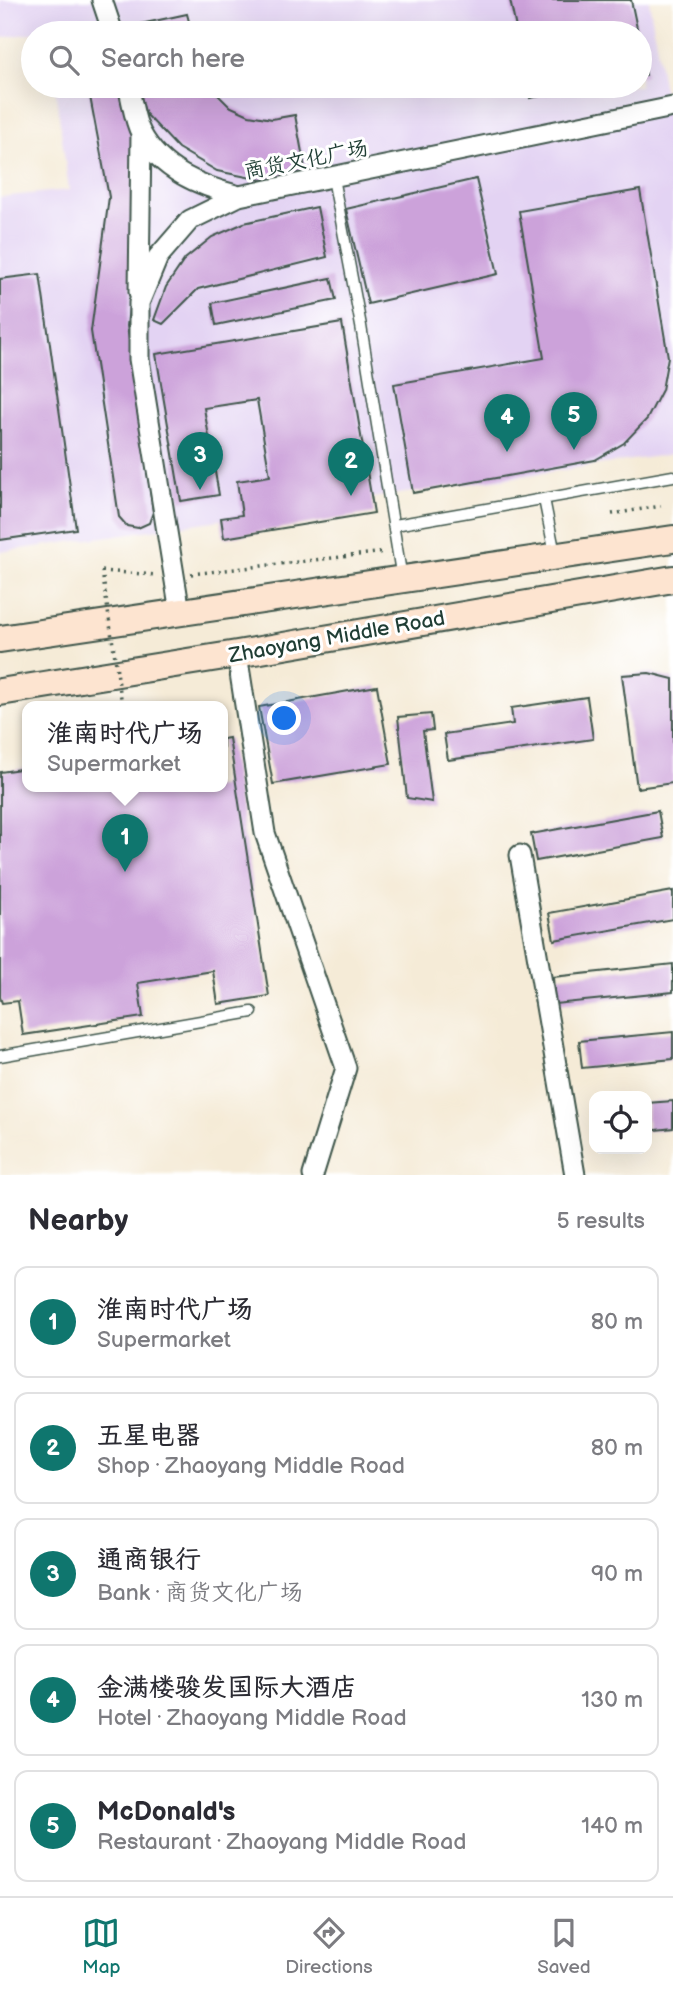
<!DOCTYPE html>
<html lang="en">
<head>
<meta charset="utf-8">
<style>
	:root { --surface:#fff; --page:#f2f2f3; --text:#2b2b33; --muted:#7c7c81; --line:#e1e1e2; --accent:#0f766e }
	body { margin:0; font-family:"Balsamiq Sans","LXGW WenKai TC",sans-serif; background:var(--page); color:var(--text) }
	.controls { position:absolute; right:21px; bottom:21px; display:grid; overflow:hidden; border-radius:14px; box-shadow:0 7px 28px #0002 }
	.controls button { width:63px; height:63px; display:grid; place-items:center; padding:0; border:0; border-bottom:2px solid var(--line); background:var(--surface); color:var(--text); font:35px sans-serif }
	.you { position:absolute; left:285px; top:719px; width:24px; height:24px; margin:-18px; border:5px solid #fff; border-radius:50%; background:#1a73e8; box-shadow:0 0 0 10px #1a73e833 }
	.badge { display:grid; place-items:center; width:46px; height:46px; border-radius:50%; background:var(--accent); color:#fff; font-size:23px; font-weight:700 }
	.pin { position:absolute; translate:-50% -58px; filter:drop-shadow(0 2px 4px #0008) }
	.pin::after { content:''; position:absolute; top:37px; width:24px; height:21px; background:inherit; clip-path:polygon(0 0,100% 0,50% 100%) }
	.popup { position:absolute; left:22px; top:701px; width:206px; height:91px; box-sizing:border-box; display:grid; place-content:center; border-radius:14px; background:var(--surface); filter:drop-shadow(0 2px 5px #0005); font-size:23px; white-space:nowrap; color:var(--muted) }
	.popup b { font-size:26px; color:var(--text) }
	.popup::after { content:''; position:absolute; left:50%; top:100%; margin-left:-14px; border:14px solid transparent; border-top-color:var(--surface) }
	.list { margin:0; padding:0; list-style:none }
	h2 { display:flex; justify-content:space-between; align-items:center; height:91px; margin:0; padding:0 28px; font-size:30px }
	h2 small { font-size:23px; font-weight:400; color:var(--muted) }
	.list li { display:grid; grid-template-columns:46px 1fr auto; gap:21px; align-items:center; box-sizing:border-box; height:112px; margin:0 14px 14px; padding:0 14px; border:2px solid var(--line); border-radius:14px }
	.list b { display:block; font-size:26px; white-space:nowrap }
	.list p { margin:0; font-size:23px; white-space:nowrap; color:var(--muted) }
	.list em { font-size:23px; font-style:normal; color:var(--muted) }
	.icon { flex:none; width:38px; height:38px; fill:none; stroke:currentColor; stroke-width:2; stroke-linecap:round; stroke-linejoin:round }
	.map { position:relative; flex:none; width:673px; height:1175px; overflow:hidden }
	.search { position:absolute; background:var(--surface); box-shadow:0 7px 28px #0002; left:21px; right:21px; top:21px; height:77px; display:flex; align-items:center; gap:18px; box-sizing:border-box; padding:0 24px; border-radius:38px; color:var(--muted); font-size:26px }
	.sheet { height:721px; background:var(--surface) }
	nav { display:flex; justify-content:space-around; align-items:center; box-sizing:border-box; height:98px; border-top:2px solid var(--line); background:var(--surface); font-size:19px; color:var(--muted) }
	nav a { display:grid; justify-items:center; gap:4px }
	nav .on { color:var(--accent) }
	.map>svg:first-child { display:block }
	.built { fill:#e3d3f3 }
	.building { fill:#cca2da }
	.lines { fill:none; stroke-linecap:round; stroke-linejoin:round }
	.lane-casing { stroke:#3f574c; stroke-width:13 }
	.street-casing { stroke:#3f574c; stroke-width:23 }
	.secondary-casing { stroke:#3f574c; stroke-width:30 }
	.path { stroke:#3f574c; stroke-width:3.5; stroke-dasharray:2 5; stroke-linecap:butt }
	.lane { stroke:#fff; stroke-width:10 }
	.street { stroke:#fff; stroke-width:19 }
	.secondary { stroke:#fde4d0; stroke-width:26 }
	.path-bridge { stroke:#3f574c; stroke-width:3.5; stroke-dasharray:2 5; stroke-linecap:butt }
	.labels { text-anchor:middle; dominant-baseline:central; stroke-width:6; stroke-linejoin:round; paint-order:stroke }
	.street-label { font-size:21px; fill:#1f3d34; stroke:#fff }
</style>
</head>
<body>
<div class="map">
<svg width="673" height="1175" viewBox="0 0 673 1175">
	<rect width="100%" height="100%" fill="#fff"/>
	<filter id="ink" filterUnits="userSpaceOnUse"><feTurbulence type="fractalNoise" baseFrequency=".0143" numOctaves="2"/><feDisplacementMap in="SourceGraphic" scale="14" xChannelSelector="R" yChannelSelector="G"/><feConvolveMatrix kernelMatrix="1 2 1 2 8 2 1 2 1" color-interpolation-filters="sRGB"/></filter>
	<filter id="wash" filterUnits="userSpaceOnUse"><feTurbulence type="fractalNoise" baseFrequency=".00686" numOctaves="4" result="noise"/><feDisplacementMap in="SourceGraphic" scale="28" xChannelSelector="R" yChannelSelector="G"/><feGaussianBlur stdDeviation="1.57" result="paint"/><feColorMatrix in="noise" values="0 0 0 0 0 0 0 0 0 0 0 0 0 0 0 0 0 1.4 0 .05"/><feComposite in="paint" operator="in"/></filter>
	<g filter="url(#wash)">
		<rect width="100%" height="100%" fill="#f5ebd7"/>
		<path class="built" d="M0 0H649L673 146V454L0 552V197L69 190 55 86H640V33H33L0 38Z"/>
		<g id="blocks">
			<path class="building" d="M510 0H631L638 33H517Z
				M187 14 192 33H123L122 28Z
				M109 24 111 33H77L76 30Z
				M641 48 646 75 640 76V49Z
				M88 86H122L135 144 132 276 127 326 153 512 149 523 138 528 127 526 119 517 91 331 109 197Z
				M136 86H209L229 106 249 115 272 119 295 115 306 174 262 180 217 171 178 148 146 114Z
				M528 86H586V87L530 98Z
				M476 179 498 274 368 304 346 209Z
				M640 190 668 357 662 390 647 419 624 443 595 460 413 493 394 384 544 358 519 211Z
				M317 207 327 257 198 289 163 324 154 320 166 287 185 259 212 237 244 223Z
				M40 274 76 529 0 540V279Z
				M331 278 336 300 216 325 212 303Z
				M342 323 374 513 224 538 221 518 242 515 237 481 270 476 257 400 204 408 219 495 181 501 156 354Z
				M649 673 673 679V783L637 788 622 675Z
				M377 686 391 764 273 784 259 707Z
				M587 697 593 739 448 760 444 734 513 724 511 708Z
				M431 714 433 730 423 731 432 802 407 798 398 717Z
				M229 738 269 996 218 1004 213 971 138 983 143 1017 23 1035 18 1001 2 1003 0 997V772L27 768V786H223V739Z
				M658 811 663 838 536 861 531 834Z
				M673 891V919L554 940 549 913Z
				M673 964V992L555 1004 553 977Z
				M673 1032V1059L582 1068 579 1041Z
				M673 1101V1128L647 1131V1103Z"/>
		</g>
	</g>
	<g filter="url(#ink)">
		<use href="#blocks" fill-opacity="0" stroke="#3f574c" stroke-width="2"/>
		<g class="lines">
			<g class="lane-casing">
				<path id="lane" d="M333 178 361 326 402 579
					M544 499 555 554
					M395 525 673 476
					M0 1056 252 1012"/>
			</g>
			<g class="street-casing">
				<path id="street" d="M102 0 113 33
					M128 86C132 100 134 120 141 133 161 171 200 186 239 196
					M139 292 141 133
					M180 612 139 359V303L158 257 190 220 239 196 673 107
					M237 654 265 833 346 1068 313 1175
					M520 855 575 1175"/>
			</g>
			<g class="secondary-casing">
				<path id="secondary" d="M0 639 673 539
					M0 692 237 654 673 579"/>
			</g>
			<path class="path" d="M612 514 661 506
				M102 571 156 575
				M191 574 385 552"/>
			<use href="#lane" class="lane"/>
			<use href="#street" class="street"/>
			<use href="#secondary" class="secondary"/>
			<path class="path-bridge" d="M102 571 121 698"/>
		</g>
	</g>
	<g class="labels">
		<g class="street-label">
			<text transform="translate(306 160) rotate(-11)">商货文化广场</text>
			<text transform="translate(337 637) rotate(-10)">Zhaoyang Middle Road</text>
		</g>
	</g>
</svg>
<div class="controls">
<button><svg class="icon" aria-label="locate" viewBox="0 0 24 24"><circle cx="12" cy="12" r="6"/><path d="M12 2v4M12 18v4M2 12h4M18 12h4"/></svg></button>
</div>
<div class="you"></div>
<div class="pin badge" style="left:125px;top:872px">1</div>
<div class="popup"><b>淮南时代广场</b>Supermarket</div>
<div class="pin badge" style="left:351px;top:496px">2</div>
<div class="pin badge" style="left:200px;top:490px">3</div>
<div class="pin badge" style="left:507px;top:452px">4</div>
<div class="pin badge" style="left:574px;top:450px">5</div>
<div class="search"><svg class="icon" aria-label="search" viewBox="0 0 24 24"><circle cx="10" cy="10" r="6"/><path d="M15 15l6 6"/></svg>Search here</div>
</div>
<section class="sheet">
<h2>Nearby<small>5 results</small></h2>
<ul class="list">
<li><span class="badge">1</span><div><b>淮南时代广场</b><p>Supermarket</p></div><em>80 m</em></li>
<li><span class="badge">2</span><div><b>五星电器</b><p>Shop · Zhaoyang Middle Road</p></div><em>80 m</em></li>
<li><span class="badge">3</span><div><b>通商银行</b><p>Bank · 商货文化广场</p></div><em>90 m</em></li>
<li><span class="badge">4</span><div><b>金满楼骏发国际大酒店</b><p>Hotel · Zhaoyang Middle Road</p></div><em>130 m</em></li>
<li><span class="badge">5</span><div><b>McDonald's</b><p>Restaurant · Zhaoyang Middle Road</p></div><em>140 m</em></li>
</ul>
</section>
<nav>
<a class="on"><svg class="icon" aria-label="map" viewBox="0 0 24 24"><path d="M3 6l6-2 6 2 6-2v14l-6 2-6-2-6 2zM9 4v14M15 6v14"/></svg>Map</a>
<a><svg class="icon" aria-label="directions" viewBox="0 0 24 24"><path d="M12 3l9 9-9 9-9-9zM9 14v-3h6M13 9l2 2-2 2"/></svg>Directions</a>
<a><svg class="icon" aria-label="saved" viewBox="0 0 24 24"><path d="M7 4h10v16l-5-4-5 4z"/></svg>Saved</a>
</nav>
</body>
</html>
